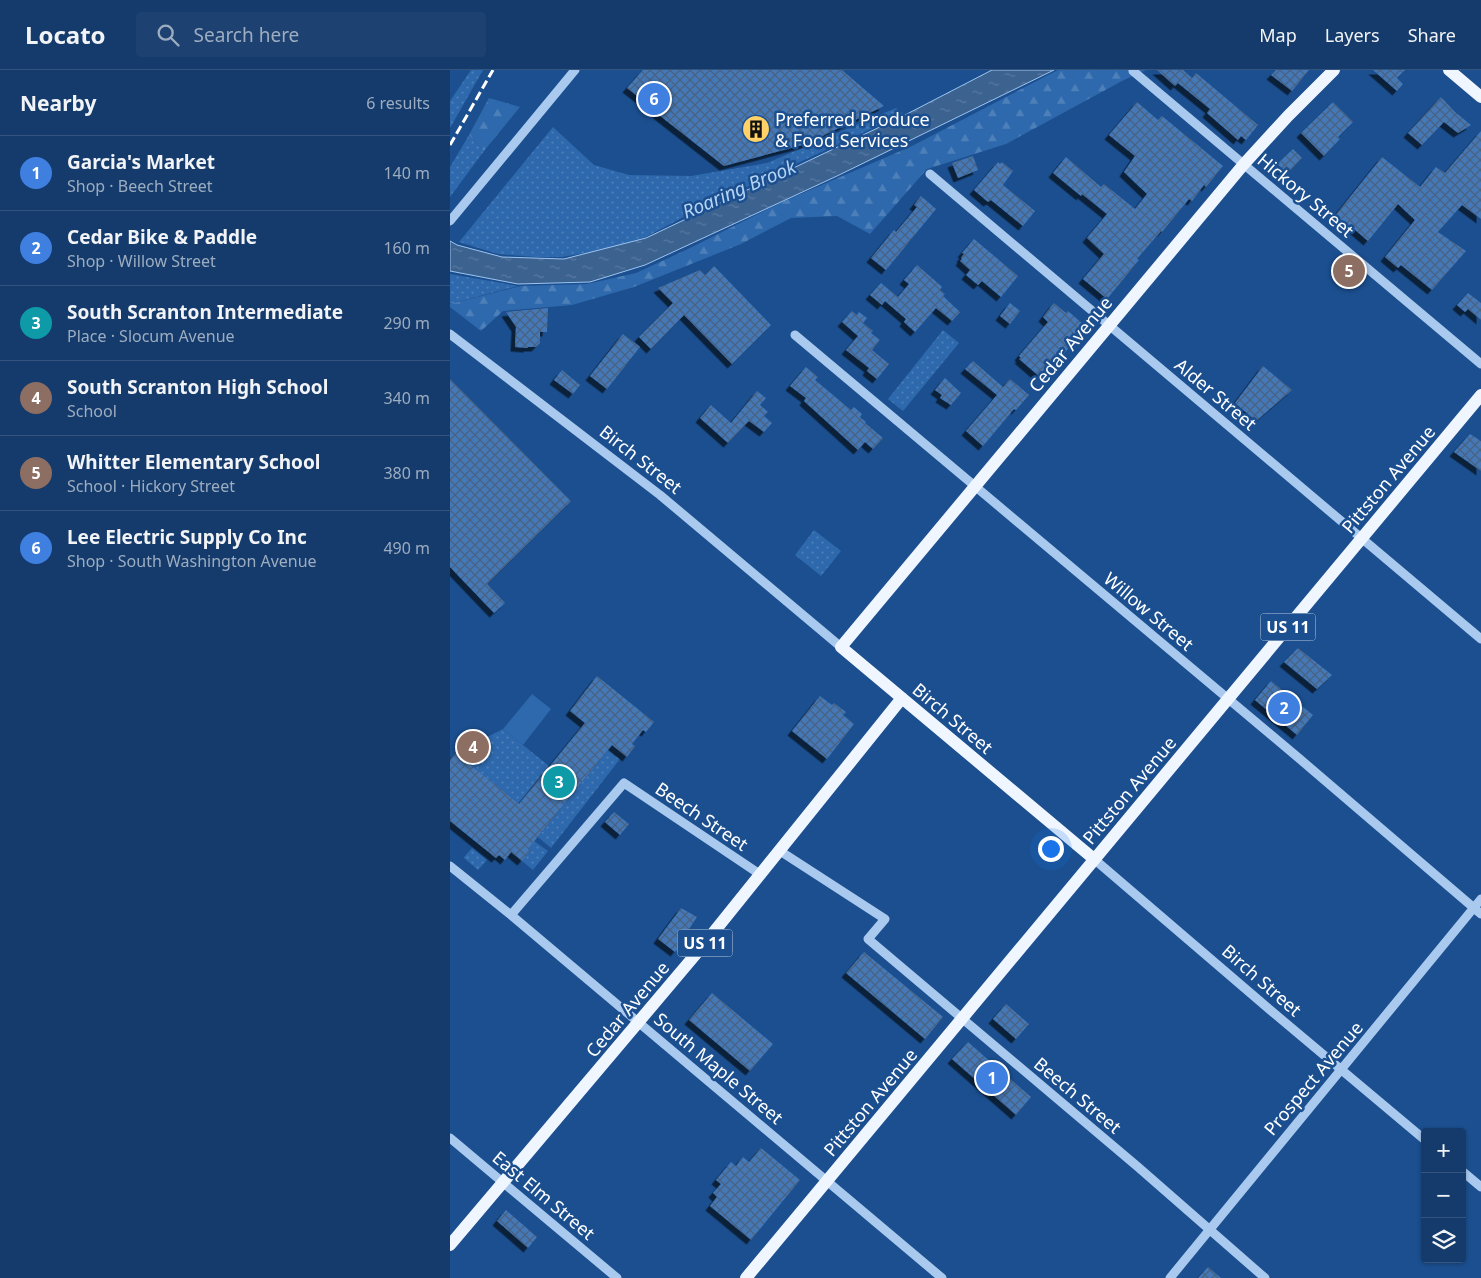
<!DOCTYPE html>
<html lang="en">
<head>
<meta charset="utf-8">
<style>
	:root { --surface:#143b6b; --page:#1d4271; --text:#f1f3f6; --muted:#9dadc1; --line:#33557e; --accent:#ffd166 }
	body { margin:0; font-family:"Noto Sans",sans-serif; background:var(--page); color:var(--text) }
	.controls { position:absolute; right:15px; bottom:15px; display:grid; overflow:hidden; border-radius:5px; box-shadow:0 1px 4px #0004 }
	.controls button { width:45px; height:45px; display:grid; place-items:center; padding:0; border:0; border-bottom:1px solid var(--line); background:var(--surface); color:var(--text); font:25px sans-serif }
	.you { position:absolute; left:600px; top:778px; width:18px; height:18px; margin:-12px; border:4px solid #fff; border-radius:50%; background:#1a73e8; box-shadow:0 0 0 8px #1a73e833 }
	.badge { display:grid; place-items:center; width:32px; height:32px; border-radius:50%; background:var(--accent); color:#fff; font-size:16px; font-weight:700 }
	.pin { position:absolute; translate:-50% -50%; border:2px solid #fff; box-shadow:0 1px 5px #0006 }
	.list { margin:0; padding:0; list-style:none }
	h2 { display:flex; justify-content:space-between; align-items:center; height:65px; margin:0; padding:0 20px; font-size:21px }
	h2 small { font-size:16px; font-weight:400; color:var(--muted) }
	.list li { display:grid; grid-template-columns:32px 1fr auto; gap:15px; align-items:center; box-sizing:border-box; height:75px; padding:0 20px; border-top:1px solid var(--line) }
	.list b { display:block; font-size:19px; white-space:nowrap }
	.list p { margin:0; font-size:16px; white-space:nowrap; color:var(--muted) }
	.list em { font-size:16px; font-style:normal; color:var(--muted) }
	.icon { flex:none; width:28px; height:28px; fill:none; stroke:currentColor; stroke-width:2; stroke-linecap:round; stroke-linejoin:round }
	.map { position:relative; flex:none; width:1031px; height:1208px; overflow:hidden }
	header { display:flex; align-items:center; gap:30px; box-sizing:border-box; height:70px; padding:0 25px; background:var(--surface); border-bottom:1px solid var(--line) }
	header strong { font-size:24px }
	nav { display:flex; gap:28px; margin-inline-start:auto; font-size:18px }
	.search { width:350px; height:45px; background:var(--page); display:flex; align-items:center; gap:12px; box-sizing:border-box; padding:0 18px; border-radius:5px; color:var(--muted); font-size:19px }
	main { display:flex }
	aside { flex:1; background:var(--surface) }
	.map>svg:first-child { display:block }
	.grass { fill:url(#grass-dots) }
	.forest { fill:url(#forest-firs) }
	.garden { fill:#2e69ad }
	.water { fill:url(#water-ripples); stroke:#9cc4f0 }
	.building { fill:url(#building-cross-hatch); filter:url(#shadow) }
	.lines { fill:none; stroke-linecap:round; stroke-linejoin:round }
	.minor { stroke:#a9c9ee; stroke-width:9 }
	.major { stroke:#f0f6ff; stroke-width:12 }
	.rail { stroke:#fff; stroke-width:3; stroke-dasharray:9 4; stroke-linecap:butt }
	.labels { text-anchor:middle; dominant-baseline:central; stroke-width:5; stroke-linejoin:round; paint-order:stroke }
	.shield { fill:#1b4f8f; stroke:#bbcadd; stroke-width:1 }
	.shield-label { font-size:16px; font-weight:bold; fill:#fff }
	.poi-label { font-size:18px; fill:#fff; stroke:#1b4f8f; text-anchor:start }
	.street-label { font-size:18px; fill:#fff; stroke:#1b4f8f }
	.water-label { font-size:19px; font-style:italic; fill:#b5d3f5; stroke:#1b4f8f }
</style>
</head>
<body>
<header>
<strong>Locato</strong>
<div class="search"><svg class="icon" aria-label="search" viewBox="0 0 24 24"><circle cx="10" cy="10" r="6"/><path d="M15 15l6 6"/></svg>Search here</div>
<nav><a>Map</a><a>Layers</a><a>Share</a></nav>
</header>
<main>
<aside>
<h2>Nearby<small>6 results</small></h2>
<ul class="list">
<li><span class="badge" style="background:#3f7fe0">1</span><div><b>Garcia's Market</b><p>Shop · Beech Street</p></div><em>140 m</em></li>
<li><span class="badge" style="background:#3f7fe0">2</span><div><b>Cedar Bike &amp; Paddle</b><p>Shop · Willow Street</p></div><em>160 m</em></li>
<li><span class="badge" style="background:#0f9aa8">3</span><div><b>South Scranton Intermediate</b><p>Place · Slocum Avenue</p></div><em>290 m</em></li>
<li><span class="badge" style="background:#8d6e63">4</span><div><b>South Scranton High School</b><p>School</p></div><em>340 m</em></li>
<li><span class="badge" style="background:#8d6e63">5</span><div><b>Whitter Elementary School</b><p>School · Hickory Street</p></div><em>380 m</em></li>
<li><span class="badge" style="background:#3f7fe0">6</span><div><b>Lee Electric Supply Co Inc</b><p>Shop · South Washington Avenue</p></div><em>490 m</em></li>
</ul>
</aside>
<div class="map">
<svg width="1031" height="1208" viewBox="0 0 1031 1208">
	<defs>
		<pattern id="grass-dots" width="8" height="8" patternUnits="userSpaceOnUse" patternTransform="scale(1.25)"><rect width="8" height="8" fill="#2e69ad"/><path d="M2 2h.1M6 6h.1" fill="none" stroke="#4d80b9" stroke-width="1.8" stroke-linecap="round"/></pattern>
		<pattern id="forest-firs" width="22" height="20" patternUnits="userSpaceOnUse" patternTransform="scale(1.25)"><rect width="22" height="20" fill="#2e69ad"/><path d="M5 1l3.5 6h-7zM16 11l3.5 6h-7z" fill="#4d80b9"/></pattern>
		<pattern id="water-ripples" width="26" height="14" patternUnits="userSpaceOnUse" patternTransform="scale(1.25)"><rect width="26" height="14" fill="#3c6290"/><path d="M2 4q2-2 4 0t4 0M15 11q2-2 4 0t4 0" fill="none" stroke="#597aa1"/></pattern>
		<pattern id="building-cross-hatch" width="8" height="8" patternUnits="userSpaceOnUse" patternTransform="scale(1.25)"><rect width="8" height="8" fill="#4478b7"/><path d="M0 0l8 8M0 8l8-8" fill="none" stroke="#486282"/></pattern>
		<filter id="shadow"><feDropShadow dx="-4.5" dy="4.5" stdDeviation="0" flood-color="#0009"/></filter>
	</defs>
	<rect width="100%" height="100%" fill="#1b4f8f"/>
	<path class="grass" d="M21 0H33L0 58V31Z
		M446 38 453 44 243 142 196 167 152 180 112 187H85L48 184 9 172 103 57 144 95 179 105 241 106 317 93Z
		M19 65 34 81 0 127V97Z
		M0 204 68 216 0 234Z
		M493 260 509 273 453 341 438 329Z
		M364 460 391 481 371 506 345 485Z
		M53 659 99 696 69 734 6 683Z
		M158 680 170 689 101 778 88 767Z
		M84 771 98 781 83 800 72 791 80 781 78 779Z
		M22 778 37 790 28 800 14 788V787Z"/>
	<path class="forest" d="M608 0H696L672 11 556 74 477 99 420 164 387 146 341 148 291 174 184 217 122 235 53 241 31 261 0 237V234L71 216 137 214 186 203 238 179 330 133 462 76Z
		M39 28 70 37 34 81 19 65Z"/>
	<path class="garden" d="M82 624 101 639 73 675 53 659Z"/>
	<path class="water" d="M542 0H604L387 106 195 195 140 212 68 214 0 201V171L7 175 52 187 114 189 196 168 455 45Z"/>
	<path class="building" d="M193 0H392L434 36 356 74 274 96 209 45 206 41 177 18Z
		M707 0H733L742 8 746 3 808 55 796 70 791 66 788 70 757 43 760 39 728 13 725 16Z
		M826 0H859L842 21 821 5Z
		M923 0H955L947 8 953 14 947 21Z
		M991 27 1005 42 1021 55 1008 63 994 52 972 75 958 63Z
		M687 32 708 50 712 46 773 96 756 117 754 115 742 131 739 129 712 162 711 161 687 189 689 190 657 229 633 209 654 184 637 168 657 144 632 124 631 126 603 103 616 87 651 117 654 114 685 139 697 124 674 102 685 86 659 65Z
		M883 32 903 52 888 67 890 69 874 86 851 63Z
		M1031 61V149L1012 135 988 162 1016 181 982 220 951 195 948 198 935 187 965 150 948 134 918 171 904 159 902 162 884 147 932 87 970 117 986 97 995 103Z
		M843 79 852 88 837 104 827 94Z
		M523 86 528 100 508 108 502 93Z
		M548 92 550 94 552 92 563 101 553 115 585 141 573 156 541 130 538 132 524 120Z
		M471 126 486 139 436 200 421 188 444 160 446 162 467 137 464 135Z
		M524 169 568 206 551 227 532 211 528 215 516 205 520 200 510 191 512 189 511 188 514 184 512 183Z
		M467 195 490 215 492 217 490 220 495 224 493 226 510 242 502 251 486 238 465 262 454 252 456 249 435 231 432 235 420 225 431 213 448 227 459 214 454 210Z
		M264 196 321 255 282 294 234 245 201 279 189 267 223 233 208 218 250 200 255 205Z
		M1018 223 1031 233V250L1018 239 1015 242 1007 235Z
		M560 233 570 241 560 254 550 246Z
		M604 233 616 243 618 241 634 255 631 259 633 261 606 293 603 291 590 307 569 289 571 288 569 286 598 252 593 247Z
		M98 238 97 262H90V273L86 277H78V278L65 277 66 257 56 242Z
		M402 241 407 245 409 242 417 248 413 253 423 261 421 263 430 270 422 280 439 294 427 309 417 301 419 298 396 280 408 266 392 252Z
		M173 264 190 277 157 319 140 306Z
		M523 291 553 317 560 309 579 325 566 340 564 339 533 376 516 361 547 325 515 299Z
		M813 296 842 320 806 351 785 333Z
		M356 297 368 307 365 310 401 340 404 337 412 344 410 347 416 352 415 353 433 368 423 379 415 372 408 380 354 331 356 328 340 316Z
		M112 300 130 315 123 324 104 310Z
		M495 308 511 323 501 335 490 328 492 325 485 320Z
		M0 309 121 431 37 514 55 533 44 543 0 497Z
		M307 321 316 328 310 335 318 342 314 346 322 353 314 362 299 351 278 373 250 348 261 335 281 353Z
		M1020 364 1031 371V401L1004 382Z
		M848 578 882 605 867 619 834 592Z
		M147 606 204 652 196 662 193 660 182 674 185 676 177 687 162 675 78 779 80 781 72 791 61 782 55 790 49 785 46 788 0 751V690L6 683 69 734 135 653 120 641Z
		M821 611 863 645 847 665 805 630Z
		M370 626 382 635 384 633 396 642 393 645 404 654 377 689 342 661Z
		M164 742 179 754 170 765 155 752Z
		M231 838 247 847 233 868 235 870 225 882 208 869Z
		M414 882 493 947 475 969 396 903Z
		M262 923 323 974 300 1001 239 950Z
		M556 934 579 954 566 969 543 949Z
		M518 972 581 1027 566 1045 502 989Z
		M311 1078 350 1110 301 1170 260 1136 267 1127 263 1123 271 1114 266 1110 281 1092 286 1096 293 1087 299 1092Z
		M56 1140 87 1167 78 1178 47 1151Z
		M758 1197 771 1208H748Z"/>
	<g class="lines">
		<path class="minor" d="M683 1 1031 294
			M480 104 1031 569
			M0 151 125 0
			M0 264 210 425 391 577
			M345 265 851 690 1031 844
			M330 781 435 849 418 869 688 1097 815 1208
			M644 789 819 939 975 1070
			M0 796 61 845 492 1208
			M61 845 174 713 311 805
			M0 1068 167 1208
			M1012 1101 1031 1117
			M720 1208 1031 829"/>
		<path class="major" d="M999 0 1031 27
			M644 789 391 577 794 94 838 46 884 0
			M0 1175 251 878 452 628
			M296 1208 1031 325"/>
		<path class="rail" d="M0 75 43 0"/>
	</g>
	<defs>
		<g id="building-disc" transform="scale(1.4375)"><circle r="9.5" fill="#ffd166" stroke="#1b4f8f"/><path d="M-4-6H4V6H1V3H-1V6H-4ZM-2.5-4.3h1.7v1.8h-1.7ZM.8-4.3h1.7v1.8H.8ZM-2.5-1h1.7V.8h-1.7ZM.8-1h1.7V.8H.8Z" fill="#111"/></g>
	</defs>
	<g fill-rule="evenodd">
		<use href="#building-disc" x="306" y="59"/>
	</g>
	<g class="labels">
		<g class="shield">
			<rect x="810.5" y="543.5" width="55" height="27" rx="4"/>
			<rect x="227.5" y="859.5" width="55" height="27" rx="4"/>
		</g>
		<g class="shield-label">
			<text x="838" y="557">US 11</text>
			<text x="255" y="873">US 11</text>
		</g>
		<g class="poi-label">
			<text x="325" y="49">Preferred Produce<tspan x="325" dy="21">&amp; Food Services</tspan></text>
		</g>
		<g class="street-label">
			<text transform="translate(856 125) rotate(40)">Hickory Street</text>
			<text transform="translate(620 274) rotate(-50)">Cedar Avenue</text>
			<text transform="translate(766 324) rotate(40)">Alder Street</text>
			<text transform="translate(191 389) rotate(38)">Birch Street</text>
			<text transform="translate(938 409) rotate(-50)">Pittston Avenue</text>
			<text transform="translate(699 541) rotate(40)">Willow Street</text>
			<text transform="translate(503 648) rotate(40)">Birch Street</text>
			<text transform="translate(679 720) rotate(-50)">Pittston Avenue</text>
			<text transform="translate(252 746) rotate(34)">Beech Street</text>
			<text transform="translate(812 910) rotate(41)">Birch Street</text>
			<text transform="translate(177 939) rotate(-50)">Cedar Avenue</text>
			<text transform="translate(269 998) rotate(40)">South Maple Street</text>
			<text transform="translate(863 1008) rotate(-50)">Prospect Avenue</text>
			<text transform="translate(628 1025) rotate(40)">Beech Street</text>
			<text transform="translate(420 1032) rotate(-50)">Pittston Avenue</text>
			<text transform="translate(94 1125) rotate(40)">East Elm Street</text>
		</g>
		<g class="water-label">
			<text transform="translate(289 119) rotate(-23)">Roaring Brook</text>
		</g>
	</g>
</svg>
<div class="controls">
<button>+</button>
<button>−</button>
<button><svg class="icon" aria-label="layers" viewBox="0 0 24 24"><path d="M12 4l9 5-9 5-9-5zM3 14l9 5 9-5"/></svg></button>
</div>
<div class="you"></div>
<div class="pin badge" style="left:542px;top:1008px;background:#3f7fe0">1</div>
<div class="pin badge" style="left:834px;top:638px;background:#3f7fe0">2</div>
<div class="pin badge" style="left:109px;top:712px;background:#0f9aa8">3</div>
<div class="pin badge" style="left:23px;top:677px;background:#8d6e63">4</div>
<div class="pin badge" style="left:899px;top:201px;background:#8d6e63">5</div>
<div class="pin badge" style="left:204px;top:29px;background:#3f7fe0">6</div>
</div>
</main>
</body>
</html>
